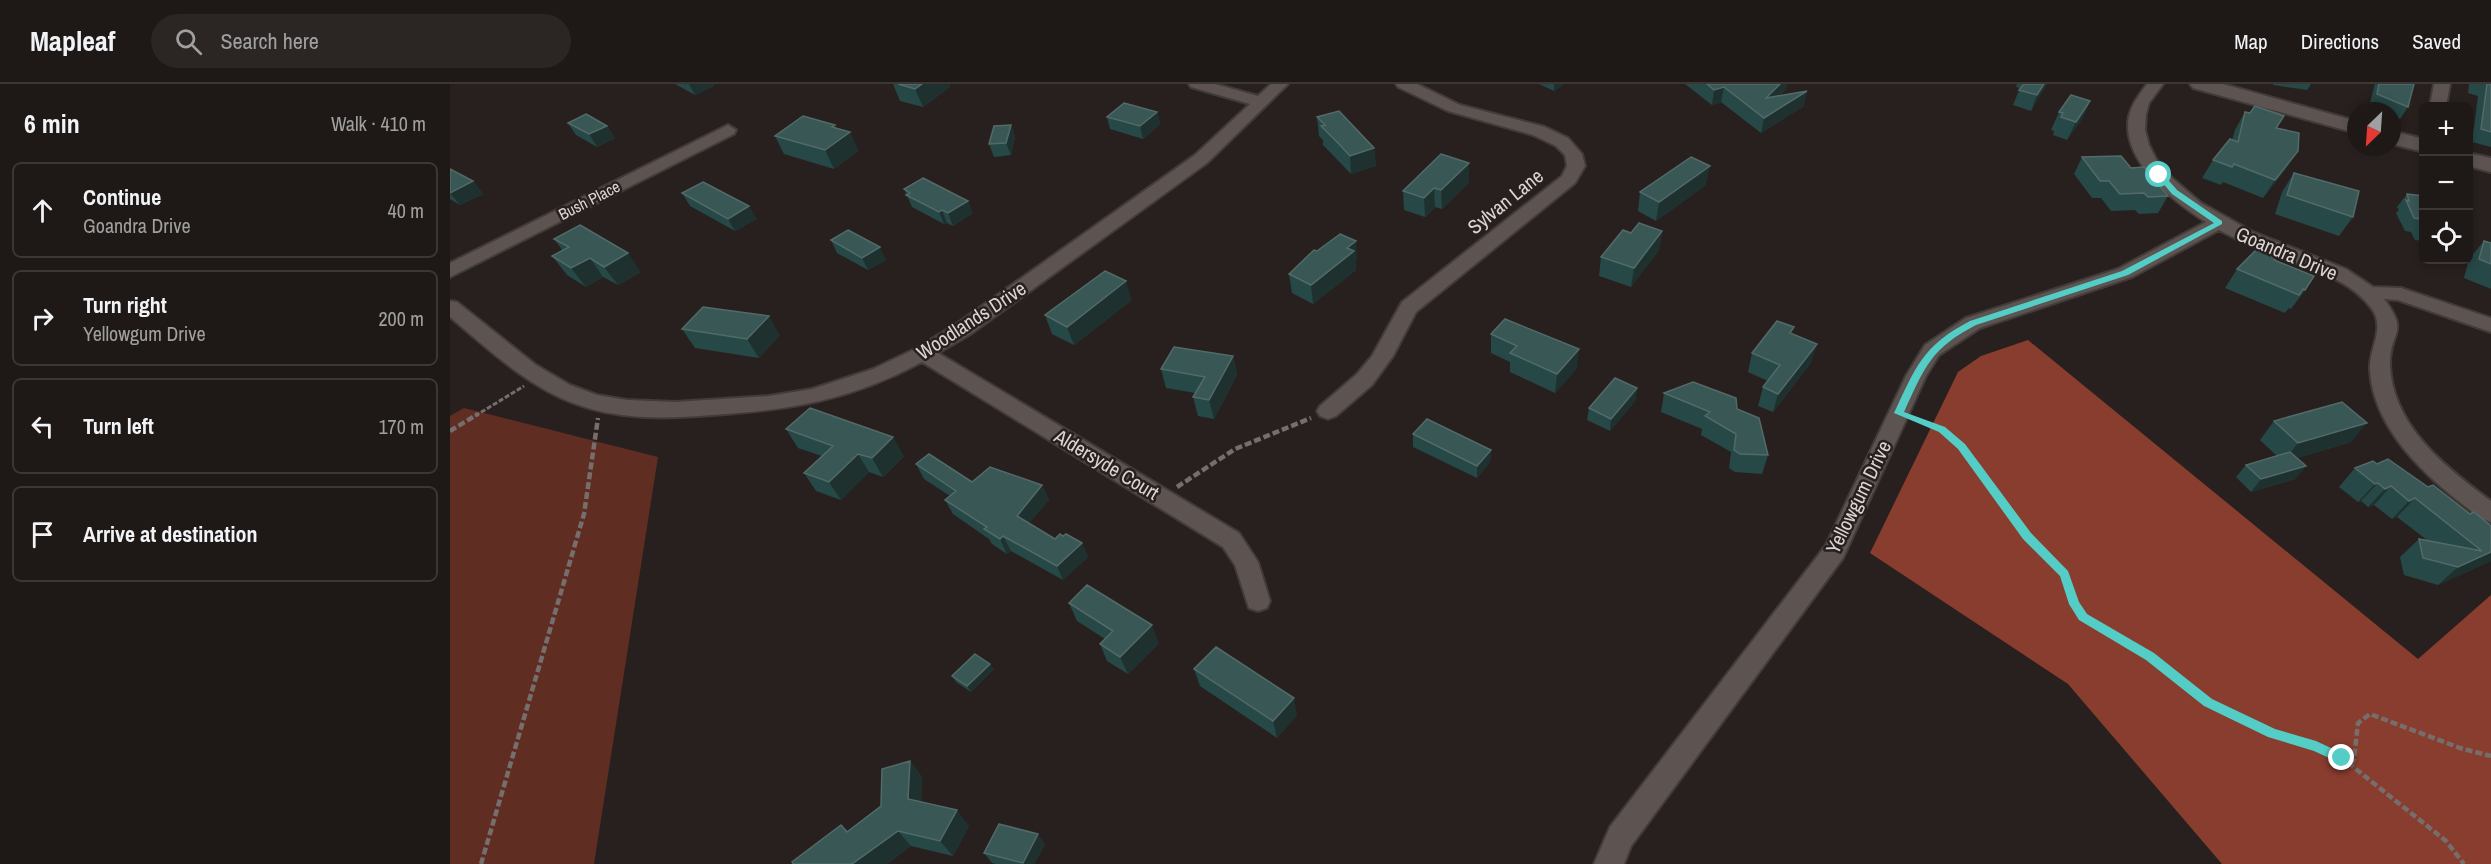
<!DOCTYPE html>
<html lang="en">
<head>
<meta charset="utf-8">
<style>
	:root { --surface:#1e1816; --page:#2b2523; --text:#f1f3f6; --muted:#a1a0a1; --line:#3c3735 }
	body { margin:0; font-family:"Archivo Narrow",sans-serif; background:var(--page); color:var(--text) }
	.controls { position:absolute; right:18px; top:18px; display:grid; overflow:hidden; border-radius:9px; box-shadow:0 3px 9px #0003 }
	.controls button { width:54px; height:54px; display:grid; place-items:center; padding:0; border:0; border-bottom:2px solid var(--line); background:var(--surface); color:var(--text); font:30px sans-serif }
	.compass { position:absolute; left:1897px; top:18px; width:54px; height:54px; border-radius:50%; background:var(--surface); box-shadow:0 3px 9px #0003; rotate:205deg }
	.stop { position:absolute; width:18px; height:18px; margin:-14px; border:4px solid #54cdc6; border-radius:50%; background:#fff }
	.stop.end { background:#54cdc6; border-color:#fff; box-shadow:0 2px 6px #0008 }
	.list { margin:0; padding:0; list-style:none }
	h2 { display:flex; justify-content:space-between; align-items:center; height:78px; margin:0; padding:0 24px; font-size:26px }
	h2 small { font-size:20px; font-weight:400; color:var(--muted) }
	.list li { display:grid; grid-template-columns:39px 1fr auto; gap:18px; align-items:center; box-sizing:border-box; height:96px; margin:0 12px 12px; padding:0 12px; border:2px solid var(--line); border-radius:9px }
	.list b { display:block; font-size:22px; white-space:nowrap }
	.list p { margin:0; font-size:20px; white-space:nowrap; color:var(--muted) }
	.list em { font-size:20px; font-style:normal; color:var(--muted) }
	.icon { flex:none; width:33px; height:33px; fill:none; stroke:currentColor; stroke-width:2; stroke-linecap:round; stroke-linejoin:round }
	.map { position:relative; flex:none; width:2041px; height:780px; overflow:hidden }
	header { display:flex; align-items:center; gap:36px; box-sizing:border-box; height:84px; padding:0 30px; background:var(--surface); border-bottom:2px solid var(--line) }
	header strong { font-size:28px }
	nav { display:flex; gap:33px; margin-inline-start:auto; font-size:21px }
	.search { width:420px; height:54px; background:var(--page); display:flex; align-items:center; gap:15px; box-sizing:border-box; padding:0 21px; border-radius:33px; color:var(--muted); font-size:22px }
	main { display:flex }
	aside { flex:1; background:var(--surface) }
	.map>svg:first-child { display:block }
	.green { fill:#5f2d22 }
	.forest { fill:#893d2e }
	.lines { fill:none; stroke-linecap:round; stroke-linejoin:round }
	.minor-casing { stroke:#413b39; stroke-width:4 }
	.tertiary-casing { stroke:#413b39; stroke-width:4 }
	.path-far1 { stroke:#756e6d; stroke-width:3; stroke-dasharray:5 2; stroke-linecap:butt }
	.path { stroke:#756e6d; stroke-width:4.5; stroke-dasharray:7 3; stroke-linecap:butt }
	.minor { fill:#5d5452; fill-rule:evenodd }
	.tertiary { fill:#5d5452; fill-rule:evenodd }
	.wall { fill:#264846 }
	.shaded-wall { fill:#1e312f }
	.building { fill:#395755; stroke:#526b69; stroke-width:1.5 }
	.route { fill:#54cdc6 }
	.labels { text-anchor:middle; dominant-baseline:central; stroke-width:5; stroke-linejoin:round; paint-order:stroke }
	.far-street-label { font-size:16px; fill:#dad5d4; stroke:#28201e }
	.street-label { font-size:20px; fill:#dad5d4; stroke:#28201e }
</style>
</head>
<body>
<header>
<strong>Mapleaf</strong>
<div class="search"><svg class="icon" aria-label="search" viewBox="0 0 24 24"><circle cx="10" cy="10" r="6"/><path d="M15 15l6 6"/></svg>Search here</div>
<nav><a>Map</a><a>Directions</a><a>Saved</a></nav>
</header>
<main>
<aside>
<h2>6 min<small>Walk · 410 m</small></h2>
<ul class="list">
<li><svg class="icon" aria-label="ahead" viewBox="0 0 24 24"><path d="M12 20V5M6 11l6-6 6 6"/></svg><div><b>Continue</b><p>Goandra Drive</p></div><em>40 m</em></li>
<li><svg class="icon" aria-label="right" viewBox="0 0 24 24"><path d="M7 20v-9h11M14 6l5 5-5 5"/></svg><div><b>Turn right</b><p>Yellowgum Drive</p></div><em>200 m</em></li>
<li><svg class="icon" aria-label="left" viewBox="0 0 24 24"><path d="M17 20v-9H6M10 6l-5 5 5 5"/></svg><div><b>Turn left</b></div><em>170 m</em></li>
<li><svg class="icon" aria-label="arrive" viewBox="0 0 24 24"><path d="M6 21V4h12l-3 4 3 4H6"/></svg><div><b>Arrive at destination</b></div></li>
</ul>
</aside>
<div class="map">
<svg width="2041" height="780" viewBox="0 0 2041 780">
	<rect width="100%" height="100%" fill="#28201e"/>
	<path class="green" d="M14 324 208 373 144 780H0V332Z"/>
	<path class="forest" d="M1578 256 1968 575 2041 511V780H1772L1618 600 1420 469 1508 288 1531 272Z"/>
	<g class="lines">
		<g class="minor-casing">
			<path id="minor" d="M739 0H765L808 12 821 0H838L757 79 522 249 488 269 789 449 808 478 820 517 817 524 808 527 799 524 785 481 773 463 472 278C401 316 341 326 262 331 215 335 167 336 123 319 76 301 38 265 0 233V217L7 218 86 281 120 301 147 311 177 316 225 318 319 312 362 305 423 285 467 264 508 239 745 71 800 20 741 3Z
				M946 0H967L1010 21 1095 43 1118 54 1132 70 1135 82 1125 99 966 228 943 272 922 301 886 332 878 335 870 332 867 327 870 322 907 290 922 272 952 218 1112 92 1117 82 1115 71 1106 62 1083 51 998 27 948 3Z
				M1697 0H1713L1699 19 1696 30 1695 46 1699 61 1706 75 1721 93 1751 119 1803 148 1896 185 1923 203 1951 204 2041 234V248L1948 216 1934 215C1960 249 1940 247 1940 279 1941 341 1996 384 2041 417V438C2028 434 2018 424 2007 416 1967 384 1924 341 1920 287 1918 265 1936 246 1922 225 1900 195 1861 185 1828 173 1808 165 1788 156 1769 146L1682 193 1530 244 1489 271 1476 292 1393 474 1181 762 1174 780H1144L1160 743 1376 461 1456 292 1475 261 1516 234 1668 185 1756 138C1724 118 1670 76 1679 32 1682 19 1690 10 1697 0Z
				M1984 0H2000L1996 22H1980Z
				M278 41 286 46 284 50 0 193V179Z"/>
		</g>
		<g class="tertiary-casing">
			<path id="tertiary" d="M1740 0H1773L1906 37V49L1743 4Z
				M1942 47 1974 55V68L1942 60Z
				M2018 69 2041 74V88L2018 82Z"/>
		</g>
		<path class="path-far1" d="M25 332 74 302"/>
		<path class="path" d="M1466 335 1492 346 1512 362 1577 452 1614 490 1624 520 1633 533 1700 573 1758 618 1822 649 1866 662 1892 674 1996 757 2014 780
			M0 347 28 330
			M727 403 785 365 861 334
			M1901 681 1904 675 1908 639 1920 630 2010 664 2041 672
			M31 780 134 430 148 334"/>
		<use href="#minor" class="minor"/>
		<use href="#tertiary" class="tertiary"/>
	</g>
	<path class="wall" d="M225 0H263L264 2 245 11Z
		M443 0H499L500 3 473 23 450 17Z
		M1089 0H1114L1104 7Z
		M1235 0H1337L1336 5 1330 11 1354 22 1311 49 1271 18 1262 21Z
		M1567 0H1597L1581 27 1563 21 1570 4 1566 3Z
		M1823 0H1861L1857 6 1823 1Z
		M1925 0H1964L1958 23 1950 35 1942 32V27H1930L1919 22Z
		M2019 0H2041V63L2022 58 2028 12 2018 9Z
		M1640 17 1632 35 1617 56 1603 51 1604 47 1601 46 1609 28Z
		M707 28 710 40 693 55 660 45 657 33Z
		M1795 28 1834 32 1826 44 1836 85 1813 114 1773 98 1771 101 1752 94 1763 76 1782 56 1785 46Z
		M867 33 924 64 926 82 901 90 873 61V56L869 52Z
		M118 39 157 42 165 54 147 63 126 51Z
		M385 41 387 45 400 48 408 67 384 85 334 70 325 52Z
		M561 41 565 53 561 71 544 73 539 60Z
		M1632 73 1718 112 1708 129 1689 130 1685 126 1661 127 1651 114H1642L1624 90Z
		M0 85 23 97 33 110 10 121 0 115Z
		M1844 89 1903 133 1889 152 1825 130 1832 108Z
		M1019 98 992 125 985 123 975 133 954 126 953 107Z
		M1256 101 1206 137 1188 127 1190 108Z
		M454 105 523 129 503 142 497 139 494 140 462 123Z
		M232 109 307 135 285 147 240 122Z
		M1957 110 1974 112V157L1965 156 1961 148 1955 147 1946 129 1949 126 1947 123Z
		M1212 147 1209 166 1181 203 1149 192 1151 173 1181 149Z
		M104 155 191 188 168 201 153 193 136 203 117 191 102 172 113 167Z
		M381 156 436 176 418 186 387 169Z
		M2034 157 2041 159V205L2014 194 2019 175Z
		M867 167 907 176 905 177 906 186 863 220 842 209 839 190Z
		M1824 176 1855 206 1841 225 1839 224 1835 229 1775 204 1787 185Z
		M682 216 624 261 602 250 595 231Z
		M232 245 330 251 309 274 245 264Z
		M1041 250 1127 284 1105 309 1060 288V278L1041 269Z
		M1342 250 1361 279 1323 328 1308 322 1313 303 1318 297 1298 288 1302 269Z
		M783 272 787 291 764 335 748 332 743 313 745 309 716 304 711 285Z
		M1187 304 1185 317 1160 347 1137 336 1139 324Z
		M1214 309 1287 325 1318 371 1312 390 1285 388 1279 384 1281 368 1251 351 1252 345 1211 328Z
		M1824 337 1901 358 1847 374 1856 382 1845 395 1801 408 1786 393 1796 381 1827 372 1810 356Z
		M336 345 454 372 433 393 419 388 391 416 366 407 354 389 372 372 348 364Z
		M963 350 1041 366 1040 378 1027 394 963 363Z
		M1938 375 2041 477 1988 501 1954 491 1950 473 1969 455 1977 456 1947 433 1942 435 1924 421 1918 423 1911 417 1908 418 1889 403 1905 384 1927 380Z
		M466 380 522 398 592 401 599 416 579 439 605 455 613 452 632 459 638 473 613 496 561 467 557 470 542 460 539 455 503 430 495 416 500 412 474 395Z
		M619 519 709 559 678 590 657 577 650 560 655 555 627 537Z
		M544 585 521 608 506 598 502 592Z
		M744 585 847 631 827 654 750 602Z
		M460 677 472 693 471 718 519 742 503 772 461 762 437 780H343L391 741 398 747 431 722Z
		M595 760 584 780H546L542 779 534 769Z"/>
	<path class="shaded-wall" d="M239 0H263L264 2 245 11Z
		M472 0H499L500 3 473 23 465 5Z
		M1104 0H1114L1104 7Z
		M1330 0H1337L1336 5 1313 28 1316 14Z
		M1594 0H1597L1581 27 1587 11Z
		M1274 3 1271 18 1262 21 1264 6Z
		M1357 7 1354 22 1311 49 1314 34Z
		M1640 17 1632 35 1617 56 1626 38Z
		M707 28 710 40 693 55 690 42Z
		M385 41 391 54 400 48 408 67 384 85 375 66 382 43Z
		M561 41 565 53 561 71 556 59Z
		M157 42 165 54 147 63 139 50Z
		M924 64 926 82 901 90 900 72Z
		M1848 67 1836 85 1813 114 1825 96Z
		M1019 79V98L992 125 991 106Z
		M1260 82 1256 101 1206 137 1209 118Z
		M23 97 33 110 10 121 0 109Z
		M984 104 985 123 975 133 974 114Z
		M518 117 523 129 503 142 498 129Z
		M299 122 307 135 285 147 278 135Z
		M492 126 497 139 494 140 489 128Z
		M1212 147 1209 166 1181 203 1184 184Z
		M906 157 907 176 905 177 906 186 863 220 861 201 897 164Z
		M430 163 436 176 418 186 412 174Z
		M178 169 191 188 168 201 154 183Z
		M140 174 153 193 136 203 121 184Z
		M676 197 682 216 624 261 617 243Z
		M319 232 330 251 309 274 297 255Z
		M1367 260 1361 279 1323 328 1328 310Z
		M1129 265 1127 284 1105 309 1107 290Z
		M783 272 787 291 764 335 759 316Z
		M1187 304 1185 317 1160 347 1161 335Z
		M1917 339 1901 358 1833 378 1848 359Z
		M443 353 454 372 433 393 422 374Z
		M1041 366 1040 378 1027 394V382Z
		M408 370 419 388 391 416 379 398Z
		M1856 382 1845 395 1801 408 1811 395Z
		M1928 399 1911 417 1908 418 1925 400Z
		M592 401 599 416 573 446 567 432Z
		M1941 402 1924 421 1918 423 1935 405Z
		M1965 414 1947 433 1942 435 1959 417Z
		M553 452 561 467 557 470 550 455Z
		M632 459 638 473 613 496 607 482Z
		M2041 468V477L1988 501 2008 483Z
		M702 541 709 559 678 590 670 573Z
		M540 580 544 585 521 608 517 602Z
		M844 614 847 631 827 654 823 637Z
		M460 677 472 693 471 730 458 715Z
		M507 726 519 742 503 772 490 757Z
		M448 747 461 762 437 780H402Z
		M588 750 595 760 584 780H574L573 779Z"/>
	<path class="building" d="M448 0H472L465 5Z
		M1257 0H1330L1316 14 1357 7 1314 34 1274 3 1264 6Z
		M1574 0H1594L1587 11 1569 6Z
		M1929 0H1964L1958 23 1927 10Z
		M2037 0H2041V48L2031 45Z
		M1621 11 1640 17 1626 38 1611 33 1613 29 1609 28Z
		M674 19 707 28 690 42 657 33Z
		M1805 22 1834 32 1826 44 1849 49 1848 67 1825 96 1784 80 1782 83 1763 76 1780 55 1788 58 1795 28 1800 29Z
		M889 27 924 64 900 72 889 60 871 42 875 41 867 33Z
		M136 30 157 42 139 50 118 39Z
		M353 32 385 41 382 43 400 48 375 66 325 52Z
		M561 41 556 59 539 60 544 42Z
		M991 70 1019 79 991 106 984 104 974 114 953 107Z
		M1671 72 1681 84 1694 83 1718 112 1698 113 1694 109 1670 110 1659 97H1650L1632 73Z
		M1241 73 1260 82 1209 118 1190 108Z
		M0 85 23 97 0 109Z
		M1844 89 1909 107 1903 133 1837 111Z
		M473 94 518 117 498 129 492 126 489 128 456 111 460 109 454 105Z
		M253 98 299 122 278 135 232 109Z
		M1957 110 1974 112V141L1971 135 1964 134 1956 116 1959 117Z
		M1189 139 1212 147 1184 184 1151 173 1173 146 1181 149Z
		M130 141 178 169 154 183 140 174 121 184 102 172 119 163 104 155Z
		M398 146 430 163 412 174 381 156Z
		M890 150 906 157 897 164 904 167 861 201 839 190 864 166 867 167Z
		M2034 157 2041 159V180L2029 175Z
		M1806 166 1826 174 1824 176 1864 192 1855 206 1853 205 1849 211 1787 185Z
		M655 187 676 197 617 243 595 231Z
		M253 223 319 232 297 255 232 245Z
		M1055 235 1129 265 1107 290 1060 269 1067 262 1041 250Z
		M1327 237 1344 243 1340 249 1367 260 1328 310 1313 303 1330 281 1302 269Z
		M724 263 783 272 759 316 743 313 755 293 711 285Z
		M1165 294 1187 304 1161 335 1139 324Z
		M1243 298 1286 314 1287 325 1309 334 1318 371 1290 370 1284 366 1286 350 1255 332 1260 328 1214 309Z
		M1892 318 1917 339 1848 359 1824 337Z
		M360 324 443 353 422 374 408 370 379 398 354 389 383 362 336 345Z
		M977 335 1041 366 1027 382 963 350Z
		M1840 368 1856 382 1811 395 1796 381Z
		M479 370 522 398 540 383 592 401 567 432 605 455 610 450 613 452 616 450 632 459 607 482 553 452 550 455 534 445 537 443 495 416 506 407 466 380Z
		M1938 375 1978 403 1983 401 2020 430 2024 428 2041 442V468L2008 483 1973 474 1969 455 2032 467 1965 414 1959 417 1941 402 1935 405 1928 399 1925 400 1905 384 1923 377 1927 380Z
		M637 501 702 541 670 573 650 560 663 547 619 519Z
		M766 563 844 614 823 637 744 585Z
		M525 570 540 580 517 602 502 592Z
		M460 677 458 715 507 726 490 757 448 747 402 780H343L342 778 391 741 397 748 431 722 432 685Z
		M549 740 588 750 573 779 534 769Z"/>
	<path class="route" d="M1707 89H1712L1727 106 1772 137V140L1678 191 1526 241C1480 265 1475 283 1454 328L1495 343 1515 360 1581 449 1618 487 1629 518 1637 530 1704 569 1762 615 1825 645 1866 657 1896 671 1897 674 1892 680 1864 667 1818 653 1754 622 1696 576 1629 536 1619 520 1610 492 1573 455 1508 365 1489 348 1444 329C1466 283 1472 262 1520 237L1672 187 1764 139 1722 110 1707 92Z"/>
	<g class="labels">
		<g class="far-street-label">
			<text transform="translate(139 116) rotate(-27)">Bush Place</text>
		</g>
		<g class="street-label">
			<text transform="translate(1055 117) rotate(-39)">Sylvan Lane</text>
			<text transform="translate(1837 169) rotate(23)">Goandra Drive</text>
			<text transform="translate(521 236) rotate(-33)">Woodlands Drive</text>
			<text transform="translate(657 380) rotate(31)">Aldersyde Court</text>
			<text transform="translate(1408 413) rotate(-64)">Yellowgum Drive</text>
		</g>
	</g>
</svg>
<div class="controls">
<button>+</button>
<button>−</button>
<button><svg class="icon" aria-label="locate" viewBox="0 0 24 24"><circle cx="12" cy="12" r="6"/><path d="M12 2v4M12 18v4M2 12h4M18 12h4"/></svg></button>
</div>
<svg class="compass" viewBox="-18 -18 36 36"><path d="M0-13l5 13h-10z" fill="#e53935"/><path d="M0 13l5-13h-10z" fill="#a1a0a1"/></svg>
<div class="stop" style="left:1709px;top:91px"></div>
<div class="stop end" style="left:1892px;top:674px"></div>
</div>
</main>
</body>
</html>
